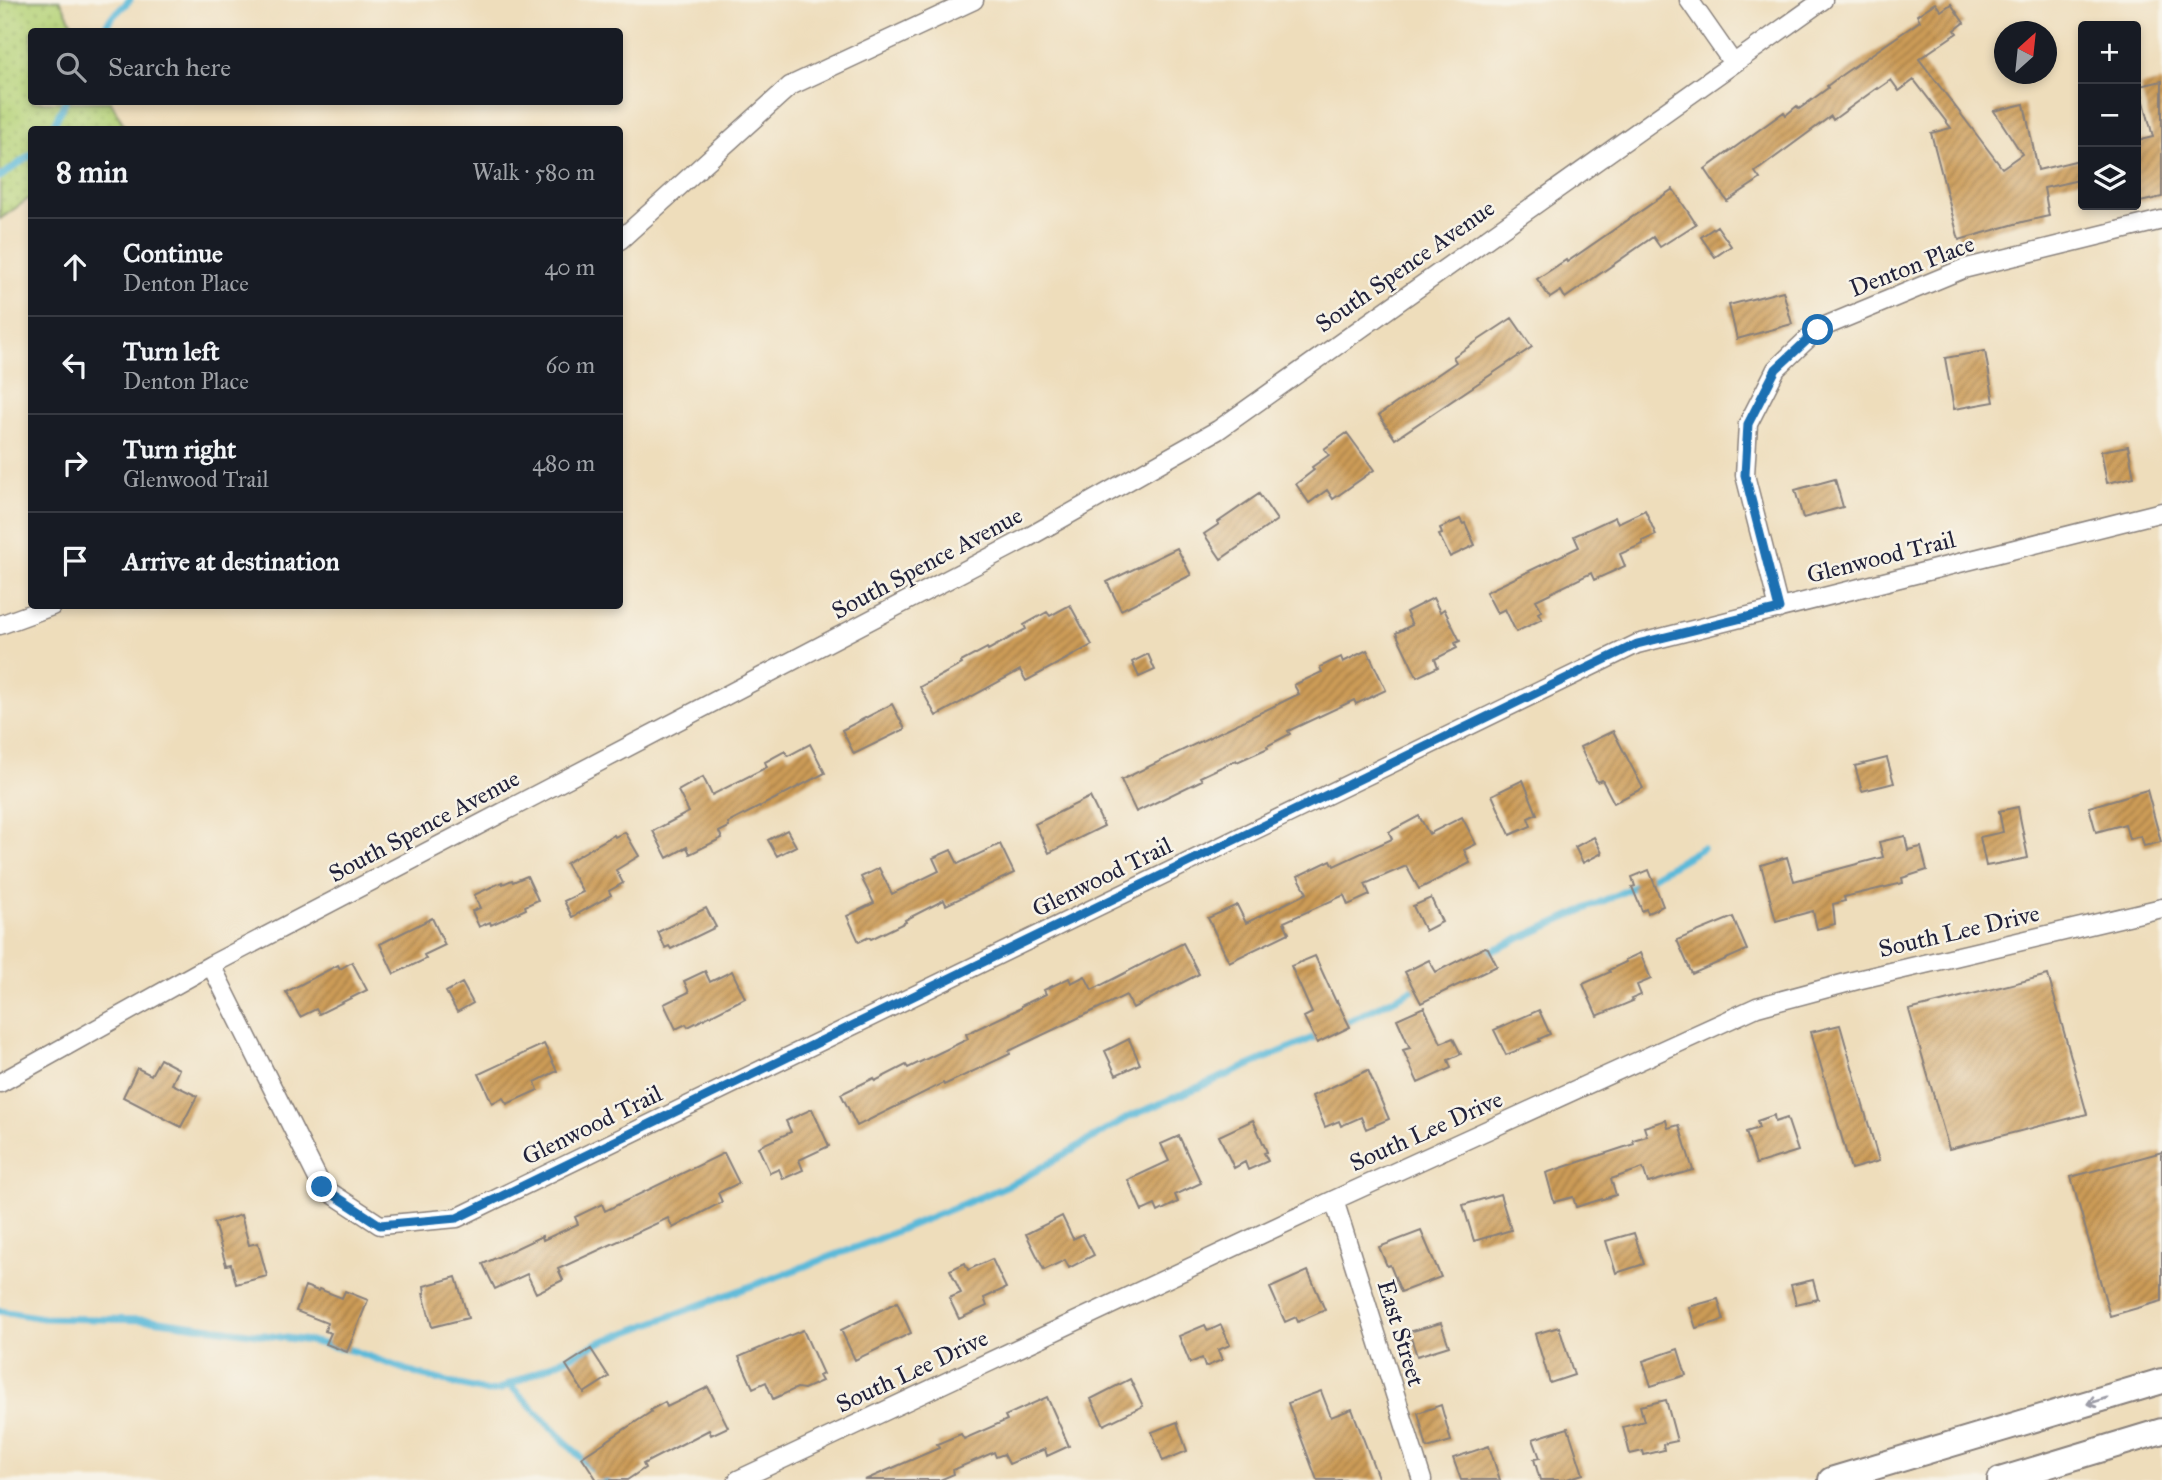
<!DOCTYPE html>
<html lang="en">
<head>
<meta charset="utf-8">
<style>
	:root { --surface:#171b24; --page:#20242c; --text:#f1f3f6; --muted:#9ea1a6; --line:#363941 }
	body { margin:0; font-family:"IM FELL Great Primer",serif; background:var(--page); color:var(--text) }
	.controls { position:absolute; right:21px; top:21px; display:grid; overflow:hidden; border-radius:7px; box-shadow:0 4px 10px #0003 }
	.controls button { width:63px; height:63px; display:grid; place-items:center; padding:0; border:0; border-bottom:2px solid var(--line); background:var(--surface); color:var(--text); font:35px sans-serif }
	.compass { position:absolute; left:1994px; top:21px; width:63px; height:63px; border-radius:50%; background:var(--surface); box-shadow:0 4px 10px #0003; rotate:27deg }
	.stop { position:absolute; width:21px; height:21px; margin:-16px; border:5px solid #1f6fb2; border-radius:50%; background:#fff }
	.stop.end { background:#1f6fb2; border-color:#fff; box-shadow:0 2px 7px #0008 }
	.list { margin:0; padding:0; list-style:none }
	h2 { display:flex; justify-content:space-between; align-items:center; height:91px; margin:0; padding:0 28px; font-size:30px }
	h2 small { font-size:23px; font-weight:400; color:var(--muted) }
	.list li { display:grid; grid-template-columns:46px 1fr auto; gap:21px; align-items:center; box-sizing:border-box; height:98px; padding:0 28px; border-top:2px solid var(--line) }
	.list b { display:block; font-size:26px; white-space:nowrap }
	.list p { margin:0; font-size:23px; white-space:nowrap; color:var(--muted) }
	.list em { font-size:23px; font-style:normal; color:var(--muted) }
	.icon { flex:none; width:38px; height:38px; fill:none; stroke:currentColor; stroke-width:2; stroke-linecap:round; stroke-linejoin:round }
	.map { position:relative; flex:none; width:2162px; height:1480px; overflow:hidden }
	.search { position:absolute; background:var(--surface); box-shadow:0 4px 10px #0003; left:28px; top:28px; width:595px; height:77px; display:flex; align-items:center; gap:18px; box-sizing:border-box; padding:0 24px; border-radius:7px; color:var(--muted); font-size:26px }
	.panel { position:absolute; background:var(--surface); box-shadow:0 4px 10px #0003; left:28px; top:126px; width:595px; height:483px; border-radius:7px }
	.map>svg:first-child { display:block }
	.green { fill:url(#green-dots); stroke:#6c7a5a; stroke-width:2 }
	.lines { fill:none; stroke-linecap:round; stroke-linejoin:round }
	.stream { stroke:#5bb9d9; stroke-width:7 }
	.building { fill:url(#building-hatch) }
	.street-casing { stroke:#88807b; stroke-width:21 }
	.secondary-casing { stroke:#88807b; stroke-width:28 }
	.street { stroke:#fff; stroke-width:18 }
	.secondary { stroke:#fff; stroke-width:24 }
	.oneway { stroke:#9c9ca7 }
	.route { stroke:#1f6fb2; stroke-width:9 }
	.labels { text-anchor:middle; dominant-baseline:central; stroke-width:5; stroke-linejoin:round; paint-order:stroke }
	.street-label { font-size:24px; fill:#22223b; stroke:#f7f3e8 }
</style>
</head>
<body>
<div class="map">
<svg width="2162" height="1480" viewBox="0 0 2162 1480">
	<defs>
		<pattern id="green-dots" width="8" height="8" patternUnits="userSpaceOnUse" patternTransform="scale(1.75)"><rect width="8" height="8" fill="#b6d379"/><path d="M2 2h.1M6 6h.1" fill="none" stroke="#9cb56a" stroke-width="1.8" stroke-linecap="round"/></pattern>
		<pattern id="building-hatch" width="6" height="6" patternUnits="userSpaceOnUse" patternTransform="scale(1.75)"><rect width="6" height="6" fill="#cc9b56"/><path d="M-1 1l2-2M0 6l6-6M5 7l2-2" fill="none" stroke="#a57e48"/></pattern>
	</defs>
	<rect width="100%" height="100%" fill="#f7f3e8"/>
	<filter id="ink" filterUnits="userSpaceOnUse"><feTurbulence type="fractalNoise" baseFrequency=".0143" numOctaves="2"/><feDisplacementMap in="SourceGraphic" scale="14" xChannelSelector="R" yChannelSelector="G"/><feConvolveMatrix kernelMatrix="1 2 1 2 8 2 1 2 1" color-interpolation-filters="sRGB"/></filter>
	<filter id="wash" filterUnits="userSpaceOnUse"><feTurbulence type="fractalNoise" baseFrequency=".00686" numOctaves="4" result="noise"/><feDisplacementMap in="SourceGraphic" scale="28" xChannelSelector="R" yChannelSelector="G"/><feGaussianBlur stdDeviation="1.57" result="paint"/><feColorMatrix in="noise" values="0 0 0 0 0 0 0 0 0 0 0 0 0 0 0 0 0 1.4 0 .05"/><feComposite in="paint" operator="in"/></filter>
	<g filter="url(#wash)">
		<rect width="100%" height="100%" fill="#edb"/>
		<path class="green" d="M0 0H60L76 31 32 32V102H111L126 129 32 130 31 197 0 219Z"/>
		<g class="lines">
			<path class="stream" d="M102 32 111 18 130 0
				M51 130 65 102
				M0 177 32 154
				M1483 955 1634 887 1702 848
				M1339 1026 1422 985
				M0 1311 43 1318 152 1320 309 1341 354 1351 420 1375 488 1392 499 1390 598 1343 870 1242 997 1190 1020 1180 1129 1117 1322 1034
				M509 1384 588 1465 606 1480"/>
		</g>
		<g id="blocks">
			<path class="building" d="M1935 3 1941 11 1951 4 1964 23 1955 30 1957 33 1919 59 2002 168 2022 154 1994 111 2024 104 2038 170 2083 159V179L2044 188 2049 216 2022 222 1959 240 1931 133 1951 128 1914 80 1899 91 1891 80 1878 89 1877 88 1833 120 1831 116 1755 172 1760 179 1727 201 1705 169 1784 112 1786 115 1797 106 1799 109 1828 88 1827 86 1843 74 1920 21 1917 15Z
				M2162 81V197L2136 203V141L2153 137 2140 86Z
				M1673 189 1696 224 1660 247 1653 237 1565 298 1561 291 1550 298 1537 279 1566 260 1567 262Z
				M1717 226 1731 246 1715 257 1701 237Z
				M1783 291 1792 324 1737 339 1729 305Z
				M1512 318 1532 347 1395 439 1379 415 1456 362 1453 357Z
				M1985 351 1994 402 1954 409 1945 358Z
				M1347 433 1374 470 1333 499 1327 490 1309 503 1296 484 1314 470 1312 467 1329 455 1324 449Z
				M2128 446 2134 477 2107 483 2101 451Z
				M1835 479 1843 507 1803 518 1795 490Z
				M1259 494 1277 520 1221 559 1204 534 1219 524 1218 522Z
				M1645 510 1656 535 1642 541 1643 544 1620 554 1625 566 1594 580 1591 573 1536 600 1542 611 1538 613 1542 619 1516 632 1505 609 1497 613 1486 592 1579 547 1574 536 1615 517 1618 523Z
				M1460 519 1463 524 1465 523 1475 545 1450 557 1439 535 1442 534 1440 528Z
				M1177 548 1191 575 1121 610 1107 582Z
				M1433 598 1440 612 1444 609 1460 641 1455 643 1457 648 1435 659 1438 667 1417 677 1396 633 1412 625 1406 612Z
				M1070 605 1092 645 1026 681 1020 670 936 716 920 687 962 664 961 662 987 648 988 650 1026 629 1024 625 1047 612 1050 616Z
				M1367 650 1386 690 1356 704 1354 700 1288 731 1290 734 1267 746 1268 748 1237 762 1236 760 1200 777 1202 780 1136 812 1121 780 1299 694 1294 685 1322 672 1320 667 1341 657 1343 662Z
				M1148 654 1155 670 1139 677 1132 662Z
				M892 704 905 729 854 754 842 730Z
				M1613 731 1643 788 1614 803 1602 780 1597 782 1580 747Z
				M810 744 825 773 728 823 729 827 719 832 722 838 690 854 687 847 667 858 653 831 689 812 678 791 703 777 712 795 767 767 765 762 785 751 788 756Z
				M1887 758 1894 783 1862 791 1855 766Z
				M1523 780 1537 814 1528 818 1531 826 1510 835 1492 795Z
				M2147 790 2161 842 2144 846 2141 836 2129 839 2125 824 2096 832 2089 807Z
				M1090 797 1104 826 1049 853 1035 824Z
				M2018 807 2028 858 1986 866 1980 837 2003 832 1999 811Z
				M1419 816 1429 834 1462 817 1476 844 1464 850 1470 863 1419 889 1406 866 1365 884 1370 895 1348 905 1344 895 1284 922 1289 933 1229 962 1208 918 1237 905 1246 923 1307 893 1298 876 1331 860 1334 866 1392 839 1389 832Z
				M787 830 796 846 777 856 768 840Z
				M625 832 639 856 616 870 623 883 609 891 611 895 572 917 564 901 583 892 566 863 614 835 615 837Z
				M1905 836 1908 850 1921 847 1927 870 1902 878 1903 883 1844 897 1845 901 1833 904 1835 924 1817 929 1813 911 1776 921 1761 865 1787 857 1794 881 1883 857 1879 842Z
				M1594 837 1602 853 1583 863 1575 847Z
				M1000 844 1014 873 946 905 944 900 905 920 906 922 871 939 869 937 859 942 847 916 874 903 861 877 879 868 892 894 939 871 933 858 951 850 958 864Z
				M1649 870 1663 906 1648 913 1646 909 1642 911 1632 887 1635 886 1632 877Z
				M527 876 538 900 525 906 526 909 491 925 490 922 479 927 472 911 480 908 474 895 502 882 503 884 512 880 513 882Z
				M1431 898 1442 922 1425 931 1413 906Z
				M706 908 716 927 671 949 669 946 665 948 658 932Z
				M1733 917 1747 950 1692 974 1677 940Z
				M432 918 445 945 424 955 426 959 394 974 380 944Z
				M1183 943 1199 974 1133 1008 1126 995 1009 1051 1010 1054 944 1085 943 1083 857 1126 841 1094 874 1078 875 1081 906 1065 908 1068 968 1039 966 1034 1021 1008V1006L1046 994 1044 990 1069 978 1071 983 1085 976 1092 990Z
				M1485 947 1488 948 1497 966 1421 1003 1405 972 1429 960 1436 972Z
				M1640 953 1651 979 1637 985 1641 995 1631 999 1633 1001 1597 1016 1583 984 1610 972 1609 970 1626 962 1625 960Z
				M1315 956 1336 1002 1337 1001 1350 1027 1317 1043 1304 1017 1312 1013 1291 966Z
				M352 962 367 990 319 1014 316 1009 300 1017 286 992 338 965 340 969Z
				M705 971 710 982 732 971 745 998 688 1027 686 1024 676 1029 664 1004 689 992 684 981Z
				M2048 975 2087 1114 1949 1149 1909 1010Z
				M462 983 473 1003 457 1012 446 992Z
				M1424 1007 1441 1043 1453 1038 1461 1054 1448 1060 1451 1068 1418 1083 1403 1050 1410 1048 1397 1019Z
				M1539 1010 1550 1034 1539 1039 1540 1041 1506 1055 1494 1030Z
				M1840 1025 1879 1161 1851 1169 1811 1032Z
				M1129 1039 1140 1064 1116 1075 1105 1051Z
				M544 1044 557 1071 535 1082 538 1090 507 1104 503 1098 492 1103 479 1074Z
				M160 1059 179 1069 172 1084 197 1096 181 1127 123 1097 137 1068 151 1075Z
				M1368 1070 1389 1119 1366 1129 1361 1117 1341 1126 1339 1121 1325 1127 1312 1096Z
				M812 1109 829 1146 799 1160 803 1170 783 1179 779 1169 770 1173 758 1147 791 1132 786 1121Z
				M1774 1115 1775 1122 1787 1118 1798 1151 1756 1164 1746 1132 1759 1128 1757 1121Z
				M1253 1120 1267 1152 1264 1153 1268 1161 1248 1170 1245 1162 1234 1168 1219 1136Z
				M1666 1120 1668 1128 1679 1125 1693 1170 1648 1183 1643 1168 1611 1179 1616 1195 1576 1207 1573 1197 1554 1202 1546 1173 1634 1144 1633 1140 1647 1136 1644 1127Z
				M1179 1136 1201 1183 1175 1195 1178 1202 1158 1212 1155 1205 1142 1211 1128 1180 1169 1161 1161 1144Z
				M2162 1152V1301L2110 1316 2071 1177Z
				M724 1153 739 1183 718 1193 722 1202 673 1228 668 1218 558 1269 563 1280 536 1293 527 1274 495 1289 483 1264 542 1236 543 1240 578 1224 575 1217 602 1204 605 1211Z
				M1500 1194 1511 1230 1474 1241 1463 1205Z
				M241 1215 249 1245 258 1243 267 1276 236 1284 231 1264 226 1265 214 1223Z
				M1062 1216 1073 1239 1083 1234 1094 1255 1069 1268 1065 1260 1044 1270 1026 1234Z
				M1421 1231 1441 1277 1401 1292 1390 1265 1387 1266 1379 1247Z
				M1634 1233 1644 1264 1616 1273 1606 1241Z
				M992 1259 1006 1288 984 1298 987 1306 959 1319 949 1298 961 1293 950 1270 965 1263 968 1270Z
				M1308 1271 1325 1310 1298 1322 1296 1317 1285 1322 1270 1288Z
				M456 1277 468 1318 432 1327 423 1293H425L424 1286Z
				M1813 1280 1818 1299 1796 1304 1791 1285Z
				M305 1286 318 1291 319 1289 342 1298 345 1291 368 1300 347 1352 326 1344 331 1333 325 1331 327 1323 296 1311Z
				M1718 1299 1724 1320 1696 1328 1689 1307Z
				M897 1302 911 1333 855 1360 841 1330Z
				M1441 1323 1449 1346 1417 1356 1409 1332Z
				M1205 1325 1208 1331 1221 1325 1230 1345 1218 1350 1222 1360 1205 1367 1202 1358 1190 1363 1179 1336Z
				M1559 1327 1574 1375 1550 1383 1535 1334Z
				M803 1330 823 1374 819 1376 822 1381 804 1389 797 1388 773 1399 766 1382 753 1388 739 1357Z
				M591 1349 609 1377 584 1393 566 1365Z
				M1678 1349 1686 1375 1651 1386 1643 1361Z
				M1130 1379 1143 1406 1104 1425 1091 1399Z
				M708 1387 728 1427 711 1435 709 1430 643 1464 645 1468 627 1480H597L582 1457 651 1412 650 1410 665 1402 667 1407Z
				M1321 1391 1331 1417 1352 1409 1379 1480H1317L1288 1403Z
				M1047 1397 1069 1446 1047 1456 1045 1449 1009 1464 1004 1454 996 1457 994 1452 953 1470 954 1474 940 1480H865L939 1448 937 1444 961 1434 964 1439 1007 1420 1005 1416Z
				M1666 1400 1677 1441 1663 1444 1664 1450 1644 1455 1643 1451 1630 1454 1623 1427 1644 1421 1640 1406Z
				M1441 1405 1451 1441 1427 1448 1418 1413Z
				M1177 1422 1187 1451 1163 1461 1152 1432Z
				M1568 1428 1583 1474 1564 1480H1540L1534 1459 1540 1458 1533 1439Z
				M1489 1446 1500 1480H1461L1453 1458Z"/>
		</g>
	</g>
	<g filter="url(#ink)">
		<use href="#blocks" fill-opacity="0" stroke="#88807b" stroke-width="2"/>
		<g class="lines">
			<g class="street-casing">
				<path id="street" d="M1689 0 1733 63
					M620 240 790 86 974 0
					M1779 609 1745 475 1748 424 1776 369 1818 329 1963 269 2162 220
					M0 625 52 606
					M211 965 322 1187 380 1225 457 1218 1637 644 2162 512
					M0 1083 211 965 1027 538 1218 430 1823 0
					M1334 1200 1422 1480
					M738 1480 1334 1200 1757 1007 1857 980 2162 908"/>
			</g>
			<g class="secondary-casing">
				<path id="secondary" d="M1831 1480 2162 1381
					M2000 1480 2162 1431"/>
			</g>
			<use href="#street" class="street"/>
			<use href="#secondary" class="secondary"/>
		</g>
		<defs><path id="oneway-shaft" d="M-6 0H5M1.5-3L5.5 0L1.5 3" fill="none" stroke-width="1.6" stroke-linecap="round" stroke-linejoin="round" transform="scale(1.75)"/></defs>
		<use class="oneway" href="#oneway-shaft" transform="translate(2097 1401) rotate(163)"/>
	</g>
	<g class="lines" filter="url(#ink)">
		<path class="route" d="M322 1187 380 1225 457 1218 1637 644 1779 609 1745 475 1748 424 1776 369 1818 330"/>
	</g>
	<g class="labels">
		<g class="street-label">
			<text transform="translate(1405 266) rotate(-35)">South Spence Avenue</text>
			<text transform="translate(1912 266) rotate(-21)">Denton Place</text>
			<text transform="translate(1881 557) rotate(-14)">Glenwood Trail</text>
			<text transform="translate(927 563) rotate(-28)">South Spence Avenue</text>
			<text transform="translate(424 826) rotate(-28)">South Spence Avenue</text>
			<text transform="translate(1102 877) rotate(-26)">Glenwood Trail</text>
			<text transform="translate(1959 931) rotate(-13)">South Lee Drive</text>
			<text transform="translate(592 1125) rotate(-26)">Glenwood Trail</text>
			<text transform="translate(1426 1131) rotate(-24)">South Lee Drive</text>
			<text transform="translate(1401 1333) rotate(73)">East Street</text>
			<text transform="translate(912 1371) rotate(-25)">South Lee Drive</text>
		</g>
	</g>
</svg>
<div class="controls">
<button>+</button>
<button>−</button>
<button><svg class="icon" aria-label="layers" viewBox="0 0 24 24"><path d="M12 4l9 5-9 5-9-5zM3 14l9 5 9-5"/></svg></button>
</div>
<svg class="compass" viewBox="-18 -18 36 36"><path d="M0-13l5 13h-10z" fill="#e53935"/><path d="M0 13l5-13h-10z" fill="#9ea1a6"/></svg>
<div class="stop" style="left:1818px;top:330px"></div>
<div class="stop end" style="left:322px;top:1187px"></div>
<div class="search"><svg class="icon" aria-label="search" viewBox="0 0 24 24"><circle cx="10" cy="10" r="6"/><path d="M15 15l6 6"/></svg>Search here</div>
<section class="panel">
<h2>8 min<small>Walk · 580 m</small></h2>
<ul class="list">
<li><svg class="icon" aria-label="ahead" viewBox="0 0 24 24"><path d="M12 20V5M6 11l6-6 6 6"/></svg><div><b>Continue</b><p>Denton Place</p></div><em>40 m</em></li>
<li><svg class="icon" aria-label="left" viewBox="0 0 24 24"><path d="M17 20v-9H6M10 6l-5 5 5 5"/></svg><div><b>Turn left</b><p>Denton Place</p></div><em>60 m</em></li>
<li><svg class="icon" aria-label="right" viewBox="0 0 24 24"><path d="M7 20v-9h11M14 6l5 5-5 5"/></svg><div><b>Turn right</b><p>Glenwood Trail</p></div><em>480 m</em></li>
<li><svg class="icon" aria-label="arrive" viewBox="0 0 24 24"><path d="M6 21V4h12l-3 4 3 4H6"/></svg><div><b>Arrive at destination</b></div></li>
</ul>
</section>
</div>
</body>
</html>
